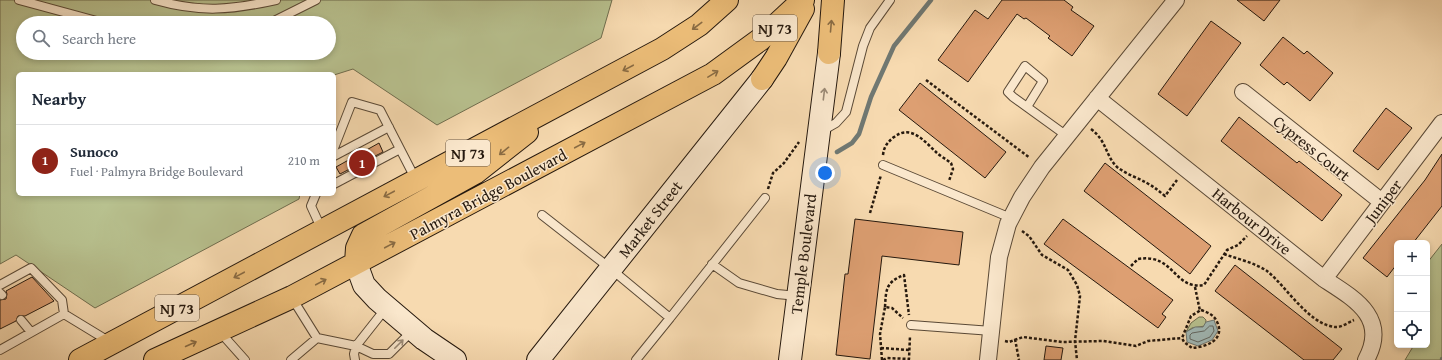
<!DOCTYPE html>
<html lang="en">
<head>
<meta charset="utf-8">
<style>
	:root { --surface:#fff; --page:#f6f6f7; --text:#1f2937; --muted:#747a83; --line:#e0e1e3; --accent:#8f2418 }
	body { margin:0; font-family:"Gentium Book Plus",serif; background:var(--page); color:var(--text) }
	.controls { position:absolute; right:12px; bottom:12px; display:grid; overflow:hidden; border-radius:6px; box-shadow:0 2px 6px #0003 }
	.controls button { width:36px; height:36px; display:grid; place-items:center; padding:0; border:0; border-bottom:1px solid var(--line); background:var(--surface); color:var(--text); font:20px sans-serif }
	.you { position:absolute; left:825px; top:173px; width:14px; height:14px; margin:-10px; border:3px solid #fff; border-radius:50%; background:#1a73e8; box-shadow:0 0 0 6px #1a73e833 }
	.badge { display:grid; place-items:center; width:26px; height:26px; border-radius:50%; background:var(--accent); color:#fff; font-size:13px; font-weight:700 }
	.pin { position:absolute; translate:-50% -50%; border:2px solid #fff; box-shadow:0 1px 4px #0006 }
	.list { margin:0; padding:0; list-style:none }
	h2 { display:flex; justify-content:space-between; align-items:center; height:52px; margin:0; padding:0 16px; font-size:17px }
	h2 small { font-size:13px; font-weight:400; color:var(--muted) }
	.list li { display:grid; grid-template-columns:26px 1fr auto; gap:12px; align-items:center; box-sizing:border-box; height:72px; padding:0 16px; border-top:1px solid var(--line) }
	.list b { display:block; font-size:15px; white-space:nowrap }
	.list p { margin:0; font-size:13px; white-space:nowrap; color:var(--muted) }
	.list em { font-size:13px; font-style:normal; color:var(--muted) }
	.icon { flex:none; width:22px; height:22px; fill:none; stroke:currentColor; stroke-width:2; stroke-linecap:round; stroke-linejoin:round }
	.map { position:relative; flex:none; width:1442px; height:360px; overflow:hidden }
	.search { position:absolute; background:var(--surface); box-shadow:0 2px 6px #0003; left:16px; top:16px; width:320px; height:44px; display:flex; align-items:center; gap:10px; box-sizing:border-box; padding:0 14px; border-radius:22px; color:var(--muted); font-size:15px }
	.panel { position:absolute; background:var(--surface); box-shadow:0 2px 6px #0003; left:16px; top:72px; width:320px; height:124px; border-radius:6px }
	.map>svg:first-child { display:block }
	.green { fill:#b8c18f; stroke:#6f6d4e; fill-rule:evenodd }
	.water { fill:#a1b8b5; stroke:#707872 }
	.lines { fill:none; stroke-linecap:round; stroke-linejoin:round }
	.shore { stroke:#646862; stroke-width:1 }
	.stream { stroke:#707872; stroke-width:4.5 }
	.building { fill:#dd9f72; stroke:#26190e }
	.lane-casing { stroke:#5a4936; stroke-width:10 }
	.street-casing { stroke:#5a4936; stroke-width:18 }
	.secondary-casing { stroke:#26190e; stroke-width:24 }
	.highway-casing { stroke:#26190e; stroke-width:24 }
	.path { stroke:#26190e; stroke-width:2.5; stroke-dasharray:3 2; stroke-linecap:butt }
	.lane { stroke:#fae7cc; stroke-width:8 }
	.street { stroke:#fae7cc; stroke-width:16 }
	.secondary { stroke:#fae7cc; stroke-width:22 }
	.highway { stroke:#ecbd78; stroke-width:22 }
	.oneway { stroke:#896b43 }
	.oneway2 { stroke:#9b8a76 }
	.labels { text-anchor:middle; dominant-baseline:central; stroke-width:3; stroke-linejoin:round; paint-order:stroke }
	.shield { fill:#fae7cc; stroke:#665747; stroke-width:1 }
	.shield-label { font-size:15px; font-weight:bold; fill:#26190e }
	.street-label { font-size:16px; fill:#26190e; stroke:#fae7cc }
</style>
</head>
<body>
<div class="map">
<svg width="1442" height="360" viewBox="0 0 1442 360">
	<rect width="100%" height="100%" fill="#f7dab0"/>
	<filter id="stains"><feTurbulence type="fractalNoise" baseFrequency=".005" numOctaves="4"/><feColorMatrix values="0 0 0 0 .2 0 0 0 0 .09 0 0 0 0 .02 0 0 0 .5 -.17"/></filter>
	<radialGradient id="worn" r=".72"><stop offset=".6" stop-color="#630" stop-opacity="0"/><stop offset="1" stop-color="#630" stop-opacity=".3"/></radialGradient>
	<path class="green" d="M0 0H612L601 38 437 125 353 69 334 75V74H18V194H300L299 199 95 308 16 255 0 264ZM23 23H329V53H23Z
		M1442 244V360H1405L1414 345H1427V263Z
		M1199 317H1203L1206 320 1205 326 1192 328 1186 332 1191 323Z"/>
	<path class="water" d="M1214 320 1218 331 1212 340 1198 346 1187 342 1186 332 1195 327H1203L1206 322Z"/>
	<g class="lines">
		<path class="shore" d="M1210 326H1213L1214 331 1210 337 1198 342 1190 339V335L1192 333 1204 331Z"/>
		<path class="stream" d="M837 152 852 143 859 134 871 97 894 46 931 0
			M1442 360V359"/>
	</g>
	<path class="building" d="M1002 0H1064L1073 7 1071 10 1094 26 1072 56 1048 38 1050 36 1026 18 1024 19 1017 14 968 82 938 60 975 10 988 19Z
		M1237 0H1280L1264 21Z
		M1211 21 1241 43 1187 116 1158 94Z
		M1283 37 1304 54 1307 51 1333 73 1310 101 1287 82 1284 85 1260 65Z
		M920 83 1006 152 985 178 899 110Z
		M1386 108 1412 128 1378 170 1353 151Z
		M1239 117 1297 163 1299 161 1342 195 1322 221 1221 141Z
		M379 143 383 152 340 174 336 167Z
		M1442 154V206L1413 243H1397V264L1387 277 1363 258 1425 180Z
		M1105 163 1211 246 1190 274 1084 191Z
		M855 219 963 232 959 265 882 256 870 359 836 355 845 274H848Z
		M1063 219 1173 300 1162 314 1166 317 1158 328 1044 244Z
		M1235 265 1342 349 1333 360H1304L1215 291Z
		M32 277 54 301 25 316H18L16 321 0 329V300L6 299 7 294 6 291Z
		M1046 346 1063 348 1061 360H1044Z"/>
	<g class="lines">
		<g class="lane-casing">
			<path id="lane" d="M19 0 104 23
				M155 0C201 13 231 10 276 0
				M270 23 316 0
				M1027 107 1043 81 1025 66 1008 92 1013 97 1067 136
				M822 131 836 123 846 112 863 46 870 28 890 0
				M334 148 352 102 380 110 416 180
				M334 156 389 127
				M883 165 1011 218
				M334 184 400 149
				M316 194 311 206 322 230
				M542 215 611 269 670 318 765 198
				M712 264 739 283 777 294 798 296
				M0 285 31 268 62 300 64 314
				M0 293 2 295
				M292 298 317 338 356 346 373 354H389L412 331
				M21 320 31 332
				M911 325 992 331
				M220 332 245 360
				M0 350 64 314 110 342
				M291 360 317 338
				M355 360 354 354 356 346 386 308
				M636 360 670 318"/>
		</g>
		<g class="street-casing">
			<path id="street" d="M1243 92 1382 202
				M1097 98 1324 279C1355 299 1389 318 1366 360
				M1324 279 1442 123
				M988 360 999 257 1008 224 1022 197 1042 167 1176 0"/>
		</g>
		<g class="secondary-casing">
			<path id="secondary" d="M356 263 364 285 377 299 424 339 455 360
				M538 360 762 79
				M790 360 829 53"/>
		</g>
		<g class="highway-casing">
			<path id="highway" d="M829 53 833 0
				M762 79 776 58 803 9
				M356 263 357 248 363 235 475 173 527 132
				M80 360 662 49 699 25 727 0
				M155 360 292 297 713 74 761 39 803 0"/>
		</g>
		<path class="path" d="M926 80 1030 158
			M1091 129C1107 141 1105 155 1117 167 1126 174 1138 178 1147 183 1154 187 1159 191 1165 196L1177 180
			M883 155C884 146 888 142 894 137 911 124 924 141 936 152 940 156 946 159 951 163L953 169 949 181
			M768 189 773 173 784 163 799 142
			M870 213 881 175
			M1022 231 1029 236 1042 255 1068 270 1077 285 1080 296 1075 341 1077 360
			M1224 254C1238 259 1255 263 1267 271 1287 287 1308 324 1335 327 1341 328 1349 322 1354 320
			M1131 266 1138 259C1175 253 1173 290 1204 285L1227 250 1238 245 1247 236
			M1195 287 1200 311
			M885 307C886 289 886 282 904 275L909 315
			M1201 310C1210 313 1215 316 1218 324 1224 341 1205 347 1192 348L1184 342 1182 338 1191 316Z
			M1015 339 1019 360
			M1005 341 1009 342 1023 337 1062 342 1103 341 1136 346 1148 341 1182 338
			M881 348 909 350
			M882 360 880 334 885 307 892 308 903 318
			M883 360 887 358 909 359 910 336"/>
		<use href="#lane" class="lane"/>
		<use href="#street" class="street"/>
		<use href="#secondary" class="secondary"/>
		<use href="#highway" class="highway"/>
	</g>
	<defs><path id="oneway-shaft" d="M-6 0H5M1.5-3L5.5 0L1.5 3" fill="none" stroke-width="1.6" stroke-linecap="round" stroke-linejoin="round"/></defs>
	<g class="oneway">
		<use href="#oneway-shaft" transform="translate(697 26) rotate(143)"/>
		<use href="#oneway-shaft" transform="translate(831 26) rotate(-85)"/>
		<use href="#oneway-shaft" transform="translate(628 68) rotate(152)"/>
		<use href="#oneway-shaft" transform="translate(713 74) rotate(-31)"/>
		<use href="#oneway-shaft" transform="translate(580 145) rotate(-28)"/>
		<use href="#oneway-shaft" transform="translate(504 151) rotate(141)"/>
		<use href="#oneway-shaft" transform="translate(389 194) rotate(152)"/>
		<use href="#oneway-shaft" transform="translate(390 245) rotate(-28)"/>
		<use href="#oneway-shaft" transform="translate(239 275) rotate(152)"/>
		<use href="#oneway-shaft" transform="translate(321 282) rotate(-28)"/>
		<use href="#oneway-shaft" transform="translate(191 344) rotate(-24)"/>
	</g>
	<g class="oneway2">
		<use href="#oneway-shaft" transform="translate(824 94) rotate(-83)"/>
		<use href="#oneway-shaft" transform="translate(399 344) rotate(-45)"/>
	</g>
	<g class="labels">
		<g class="shield">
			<rect x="753" y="15" width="44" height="26" rx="3"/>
			<rect x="446" y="140" width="44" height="26" rx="3"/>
			<rect x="155" y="295" width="44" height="26" rx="3"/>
		</g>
		<g class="shield-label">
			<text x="775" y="28">NJ 73</text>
			<text x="468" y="153">NJ 73</text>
			<text x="177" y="308">NJ 73</text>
		</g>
		<g class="street-label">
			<text transform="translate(1312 148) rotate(39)">Cypress Court</text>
			<text transform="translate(488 194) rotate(-28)">Palmyra Bridge Boulevard</text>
			<text transform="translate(1383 201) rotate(-53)">Juniper</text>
			<text transform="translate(650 219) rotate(-52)">Market Street</text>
			<text transform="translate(1252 221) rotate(39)">Harbour Drive</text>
			<text transform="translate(803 254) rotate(-83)">Temple Boulevard</text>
		</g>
	</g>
	<rect width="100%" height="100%" filter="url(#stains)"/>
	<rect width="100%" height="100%" fill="url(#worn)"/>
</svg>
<div class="controls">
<button>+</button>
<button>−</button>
<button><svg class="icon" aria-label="locate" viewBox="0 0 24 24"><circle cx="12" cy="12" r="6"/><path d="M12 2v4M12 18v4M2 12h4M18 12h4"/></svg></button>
</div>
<div class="you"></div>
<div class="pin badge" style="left:362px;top:163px">1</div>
<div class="search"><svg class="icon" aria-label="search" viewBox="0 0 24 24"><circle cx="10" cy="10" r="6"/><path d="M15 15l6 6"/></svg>Search here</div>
<section class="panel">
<h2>Nearby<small></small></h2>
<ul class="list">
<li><span class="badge">1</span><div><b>Sunoco</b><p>Fuel · Palmyra Bridge Boulevard</p></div><em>210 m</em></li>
</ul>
</section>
</div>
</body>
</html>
